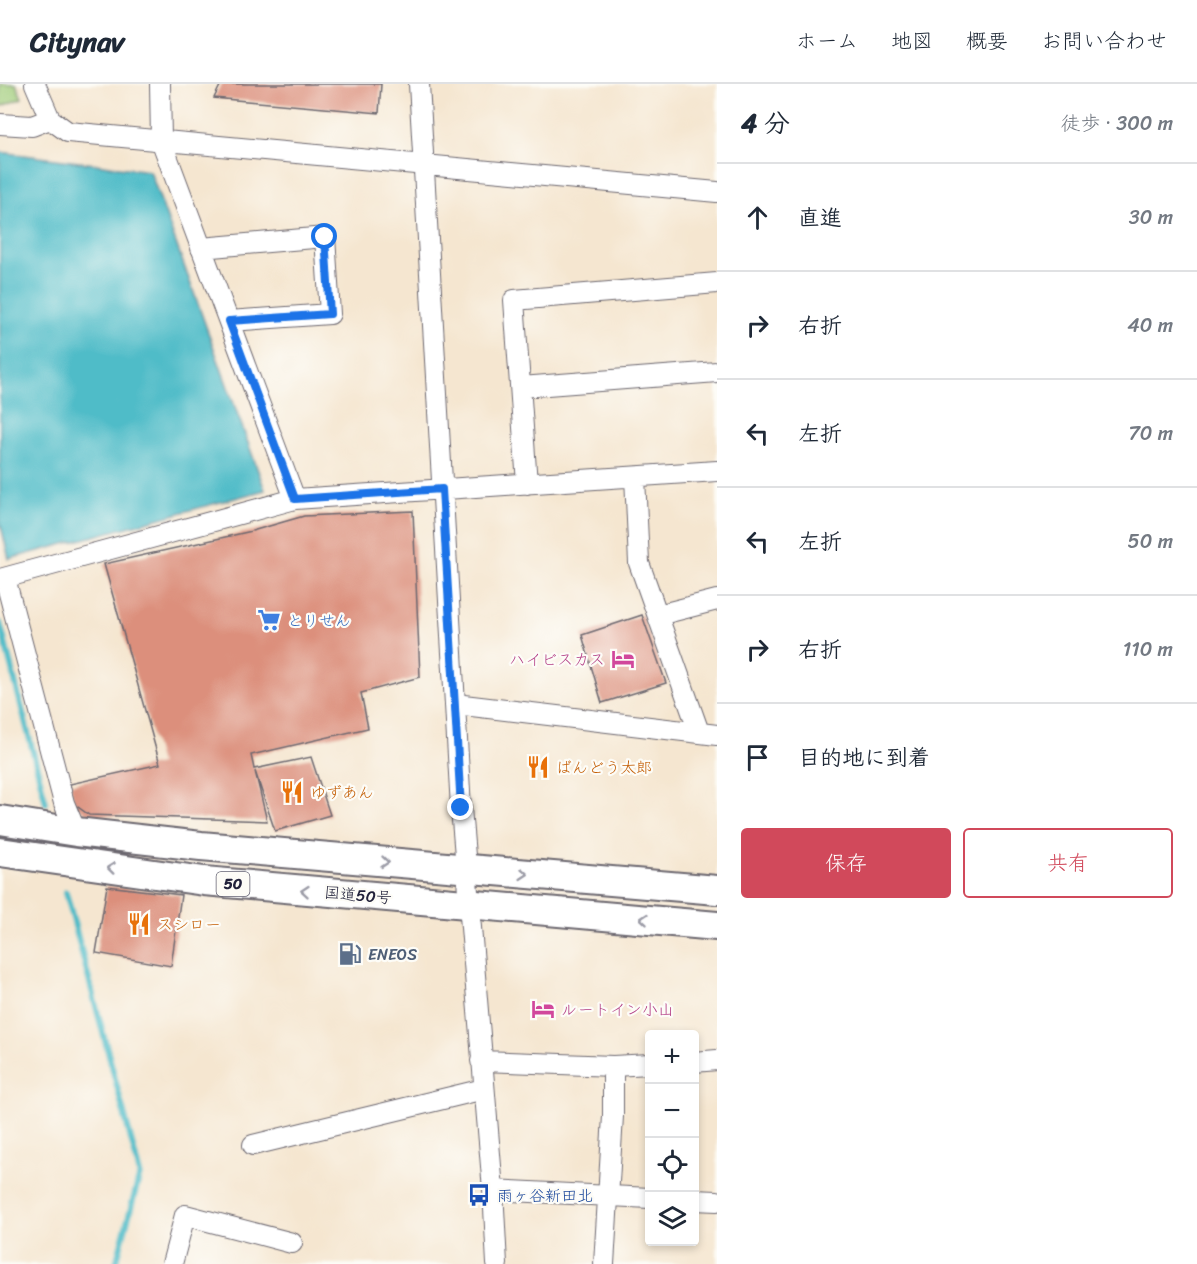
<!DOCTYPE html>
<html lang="ja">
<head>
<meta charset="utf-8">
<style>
	:root { --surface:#fff; --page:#f2f2f3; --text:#1f2937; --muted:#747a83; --line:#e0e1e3; --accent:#d1495b }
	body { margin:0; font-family:Sriracha,"Klee One",sans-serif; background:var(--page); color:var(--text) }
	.controls { position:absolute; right:18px; bottom:18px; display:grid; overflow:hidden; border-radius:6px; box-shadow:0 3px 9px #0003 }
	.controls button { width:54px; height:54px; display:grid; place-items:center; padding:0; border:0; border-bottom:2px solid var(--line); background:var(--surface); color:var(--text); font:30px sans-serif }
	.stop { position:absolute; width:18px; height:18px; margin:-14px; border:4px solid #1a73e8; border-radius:50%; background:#fff }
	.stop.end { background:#1a73e8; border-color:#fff; box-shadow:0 2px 6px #0008 }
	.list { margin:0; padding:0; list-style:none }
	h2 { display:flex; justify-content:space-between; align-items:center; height:78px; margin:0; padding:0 24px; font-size:26px }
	h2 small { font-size:20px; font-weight:400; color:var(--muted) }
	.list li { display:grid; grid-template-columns:39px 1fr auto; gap:18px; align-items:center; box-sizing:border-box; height:108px; padding:0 24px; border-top:2px solid var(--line) }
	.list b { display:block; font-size:22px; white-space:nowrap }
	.list em { font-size:20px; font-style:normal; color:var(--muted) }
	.actions { display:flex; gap:12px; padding:18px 24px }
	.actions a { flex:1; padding:14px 0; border:2px solid var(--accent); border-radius:6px; text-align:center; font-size:21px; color:var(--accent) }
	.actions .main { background:var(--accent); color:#fff }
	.icon { flex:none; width:33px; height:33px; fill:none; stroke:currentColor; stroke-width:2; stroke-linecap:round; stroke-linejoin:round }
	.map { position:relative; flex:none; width:717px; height:1180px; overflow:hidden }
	header { display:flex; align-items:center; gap:36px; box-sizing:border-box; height:84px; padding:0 30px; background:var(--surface); border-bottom:2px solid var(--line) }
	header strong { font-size:28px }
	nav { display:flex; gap:33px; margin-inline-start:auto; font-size:21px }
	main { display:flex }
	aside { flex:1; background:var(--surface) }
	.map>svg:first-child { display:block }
	.green { fill:#a0cc7a; stroke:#61775a; stroke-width:1.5 }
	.water { fill:#4fbcc8; stroke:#386f82; stroke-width:1.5 }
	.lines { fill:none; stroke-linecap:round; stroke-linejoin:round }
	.stream { stroke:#4fbcc8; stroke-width:6 }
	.building { fill:#dc8f7b }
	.minor-casing { stroke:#6c676f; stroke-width:22 }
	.highway-casing { stroke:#6c676f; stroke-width:32 }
	.minor { stroke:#fff; stroke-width:20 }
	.highway { stroke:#fff; stroke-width:28 }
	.oneway { stroke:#9c9ca7 }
	.route { stroke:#1a73e8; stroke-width:8 }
	.labels { text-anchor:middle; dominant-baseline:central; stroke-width:4.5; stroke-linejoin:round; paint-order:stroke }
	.shield { fill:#fdfcf7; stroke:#646373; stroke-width:1.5 }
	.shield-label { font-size:15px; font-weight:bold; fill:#22223b }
	.shop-label { font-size:16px; fill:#366cbe; stroke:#fdfcf7; text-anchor:start }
	.hotel-label { font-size:16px; fill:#b23c85; stroke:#fdfcf7; text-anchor:end }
	.food-label { font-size:16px; fill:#c56008; stroke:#fdfcf7; text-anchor:start }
	.street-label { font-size:16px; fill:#22223b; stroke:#fdfcf7 }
	.service-label { font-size:16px; fill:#4e5e75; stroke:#fdfcf7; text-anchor:start }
	.transit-label { font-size:16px; fill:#164399; stroke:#fdfcf7; text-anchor:start }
</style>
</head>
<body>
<header>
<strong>Citynav</strong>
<nav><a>ホーム</a><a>地図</a><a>概要</a><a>お問い合わせ</a></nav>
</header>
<main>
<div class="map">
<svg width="717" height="1180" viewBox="0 0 717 1180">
	<rect width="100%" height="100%" fill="#fdfcf7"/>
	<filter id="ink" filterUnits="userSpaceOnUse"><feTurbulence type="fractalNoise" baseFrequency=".0167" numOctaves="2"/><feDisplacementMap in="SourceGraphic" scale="12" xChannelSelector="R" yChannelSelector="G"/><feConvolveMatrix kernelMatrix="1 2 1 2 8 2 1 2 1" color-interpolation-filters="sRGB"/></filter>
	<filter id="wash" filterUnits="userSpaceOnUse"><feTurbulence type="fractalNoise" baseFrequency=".008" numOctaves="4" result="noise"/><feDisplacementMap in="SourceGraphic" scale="24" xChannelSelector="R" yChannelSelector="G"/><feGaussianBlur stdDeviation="1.35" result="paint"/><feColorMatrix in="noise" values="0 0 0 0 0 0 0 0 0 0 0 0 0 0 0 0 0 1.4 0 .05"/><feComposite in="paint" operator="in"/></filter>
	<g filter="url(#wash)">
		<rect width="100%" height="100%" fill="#f5e6d0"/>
		<path class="green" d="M0 0H16L22 14 0 23Z"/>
		<path class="water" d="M0 68 150 87 265 406 9 475 0 438Z"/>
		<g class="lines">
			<path class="stream" d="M0 539 46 719
				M66 808 140 1090 116 1180"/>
		</g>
		<g id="blocks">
			<path class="building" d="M221 0H381L379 29 214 14Z
				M413 427 420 593 361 609 368 644 251 671 254 685 311 673 330 731 275 747 255 687 267 737 89 731 74 720 70 700 160 680 104 480 252 447 304 432Z
				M642 531 666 599 602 619 582 551Z
				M107 802 181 811 171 882 96 869Z"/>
		</g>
	</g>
	<g filter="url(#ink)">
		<use href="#blocks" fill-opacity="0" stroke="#6c676f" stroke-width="1.5"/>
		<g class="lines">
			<g class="minor-casing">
				<path id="minor" d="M35 0 50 35 68 48 717 108
					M160 0 161 56 295 415
					M419 0 461 724 493 1106 497 1180
					M0 40 32 42 50 35
					M201 164 325 153 330 230 229 237
					M521 303 717 288
					M635 393 639 479 699 648
					M527 400 514 216 717 199
					M5 494 64 719 76 748
					M0 495 295 415 717 387
					M658 531 717 516
					M455 620 717 651
					M481 977 613 982 650 980
					M694 978 717 976
					M253 1061 484 1005
					M493 1106 650 1114
					M694 1116 717 1117
					M172 1180 185 1131 292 1159
					M604 1180 613 1032V982"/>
			</g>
			<g class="highway-casing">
				<path id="highway" d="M0 736 76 748 201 762 717 806
					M0 768 204 797 717 842"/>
			</g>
			<use href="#minor" class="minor"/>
			<use href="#highway" class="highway"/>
		</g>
		<defs><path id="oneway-chevron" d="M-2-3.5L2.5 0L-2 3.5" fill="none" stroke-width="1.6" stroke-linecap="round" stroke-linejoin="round" transform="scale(1.5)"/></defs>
		<g class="oneway">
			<use href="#oneway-chevron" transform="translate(385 778) rotate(5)"/>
			<use href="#oneway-chevron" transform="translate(111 784) rotate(-173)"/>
			<use href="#oneway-chevron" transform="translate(524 790) rotate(5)"/>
			<use href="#oneway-chevron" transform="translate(305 807) rotate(-175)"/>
			<use href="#oneway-chevron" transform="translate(644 835) rotate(-175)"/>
		</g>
	</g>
	<g class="lines" filter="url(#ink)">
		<path class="route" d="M325 153 330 230 229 237 295 415 442 405 461 724"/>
	</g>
	<defs>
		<g id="supermarket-bare" transform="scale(1.8)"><path d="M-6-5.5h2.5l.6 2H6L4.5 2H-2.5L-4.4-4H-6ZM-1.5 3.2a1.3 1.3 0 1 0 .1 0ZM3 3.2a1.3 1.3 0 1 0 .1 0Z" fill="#3f7fe0" stroke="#fdfcf7" stroke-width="2.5" paint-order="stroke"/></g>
		<g id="hotel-bare" transform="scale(1.8)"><path d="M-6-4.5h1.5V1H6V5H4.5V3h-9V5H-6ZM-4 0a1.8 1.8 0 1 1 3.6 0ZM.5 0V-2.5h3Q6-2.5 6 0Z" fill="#d1479c" stroke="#fdfcf7" stroke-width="2.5" paint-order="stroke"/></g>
		<g id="restaurant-bare" transform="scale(1.8)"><path d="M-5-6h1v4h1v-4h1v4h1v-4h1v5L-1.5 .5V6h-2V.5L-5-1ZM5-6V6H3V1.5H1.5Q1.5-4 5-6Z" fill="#e8710a" stroke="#fdfcf7" stroke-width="2.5" paint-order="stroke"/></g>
		<g id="fuel-bare" transform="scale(1.8)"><path d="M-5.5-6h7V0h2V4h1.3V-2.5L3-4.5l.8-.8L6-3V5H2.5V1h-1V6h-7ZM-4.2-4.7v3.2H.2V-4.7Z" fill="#5c6f8a" stroke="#fdfcf7" stroke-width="2.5" paint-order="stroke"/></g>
		<g id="bus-bare" transform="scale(1.8)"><path d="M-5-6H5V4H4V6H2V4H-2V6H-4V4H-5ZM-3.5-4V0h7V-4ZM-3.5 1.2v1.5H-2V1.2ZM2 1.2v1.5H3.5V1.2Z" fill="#1a4fb4" stroke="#fdfcf7" stroke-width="2.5" paint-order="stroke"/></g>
	</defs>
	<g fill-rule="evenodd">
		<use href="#supermarket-bare" x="269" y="536"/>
		<use href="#hotel-bare" x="623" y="575"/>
		<use href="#restaurant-bare" x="538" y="683"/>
		<use href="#restaurant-bare" x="292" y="708"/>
		<use href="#restaurant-bare" x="139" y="840"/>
		<use href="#fuel-bare" x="350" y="870"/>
		<use href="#hotel-bare" x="543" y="925"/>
		<use href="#bus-bare" x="479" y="1111"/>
	</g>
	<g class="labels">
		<rect class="shield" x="216.5" y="788" width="33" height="24" rx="4.5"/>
		<g class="shield-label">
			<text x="233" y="800">50</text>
		</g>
		<g class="shop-label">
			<text x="287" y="536">とりせん</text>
		</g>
		<g class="hotel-label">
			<text x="605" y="575">ハイビスカス</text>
			<text x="561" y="925" text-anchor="start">ルートイン小山</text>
		</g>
		<g class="food-label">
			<text x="556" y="683">ばんどう太郎</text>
			<text x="310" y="708">ゆずあん</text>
			<text x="157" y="840">スシロー</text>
		</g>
		<g class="street-label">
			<text transform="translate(358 811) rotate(5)">国道50号</text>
		</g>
		<g class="service-label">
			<text x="368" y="870">ENEOS</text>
		</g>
		<g class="transit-label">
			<text x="497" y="1111">雨ヶ谷新田北</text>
		</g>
	</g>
</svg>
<div class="controls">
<button>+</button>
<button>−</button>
<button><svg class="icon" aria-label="locate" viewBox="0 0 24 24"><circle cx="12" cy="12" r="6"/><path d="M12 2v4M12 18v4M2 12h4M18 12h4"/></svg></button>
<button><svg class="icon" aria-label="layers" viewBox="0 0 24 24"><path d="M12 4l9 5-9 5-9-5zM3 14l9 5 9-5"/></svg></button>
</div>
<div class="stop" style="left:325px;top:153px"></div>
<div class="stop end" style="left:461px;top:724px"></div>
</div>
<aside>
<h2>4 分<small>徒歩 · 300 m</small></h2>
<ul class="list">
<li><svg class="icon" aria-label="ahead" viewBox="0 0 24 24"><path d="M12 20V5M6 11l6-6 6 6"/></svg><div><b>直進</b></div><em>30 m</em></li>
<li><svg class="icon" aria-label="right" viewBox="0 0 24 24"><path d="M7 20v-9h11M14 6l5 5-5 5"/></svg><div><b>右折</b></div><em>40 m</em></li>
<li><svg class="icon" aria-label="left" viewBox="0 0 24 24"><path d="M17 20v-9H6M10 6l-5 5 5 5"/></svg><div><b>左折</b></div><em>70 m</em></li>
<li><svg class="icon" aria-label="left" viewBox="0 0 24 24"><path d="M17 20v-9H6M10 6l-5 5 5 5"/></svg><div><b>左折</b></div><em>50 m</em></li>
<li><svg class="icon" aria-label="right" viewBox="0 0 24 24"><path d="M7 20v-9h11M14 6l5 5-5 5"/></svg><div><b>右折</b></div><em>110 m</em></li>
<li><svg class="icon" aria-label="arrive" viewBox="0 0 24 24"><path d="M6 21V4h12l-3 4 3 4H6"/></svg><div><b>目的地に到着</b></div></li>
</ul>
<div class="actions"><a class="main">保存</a><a>共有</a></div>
</aside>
</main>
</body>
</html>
